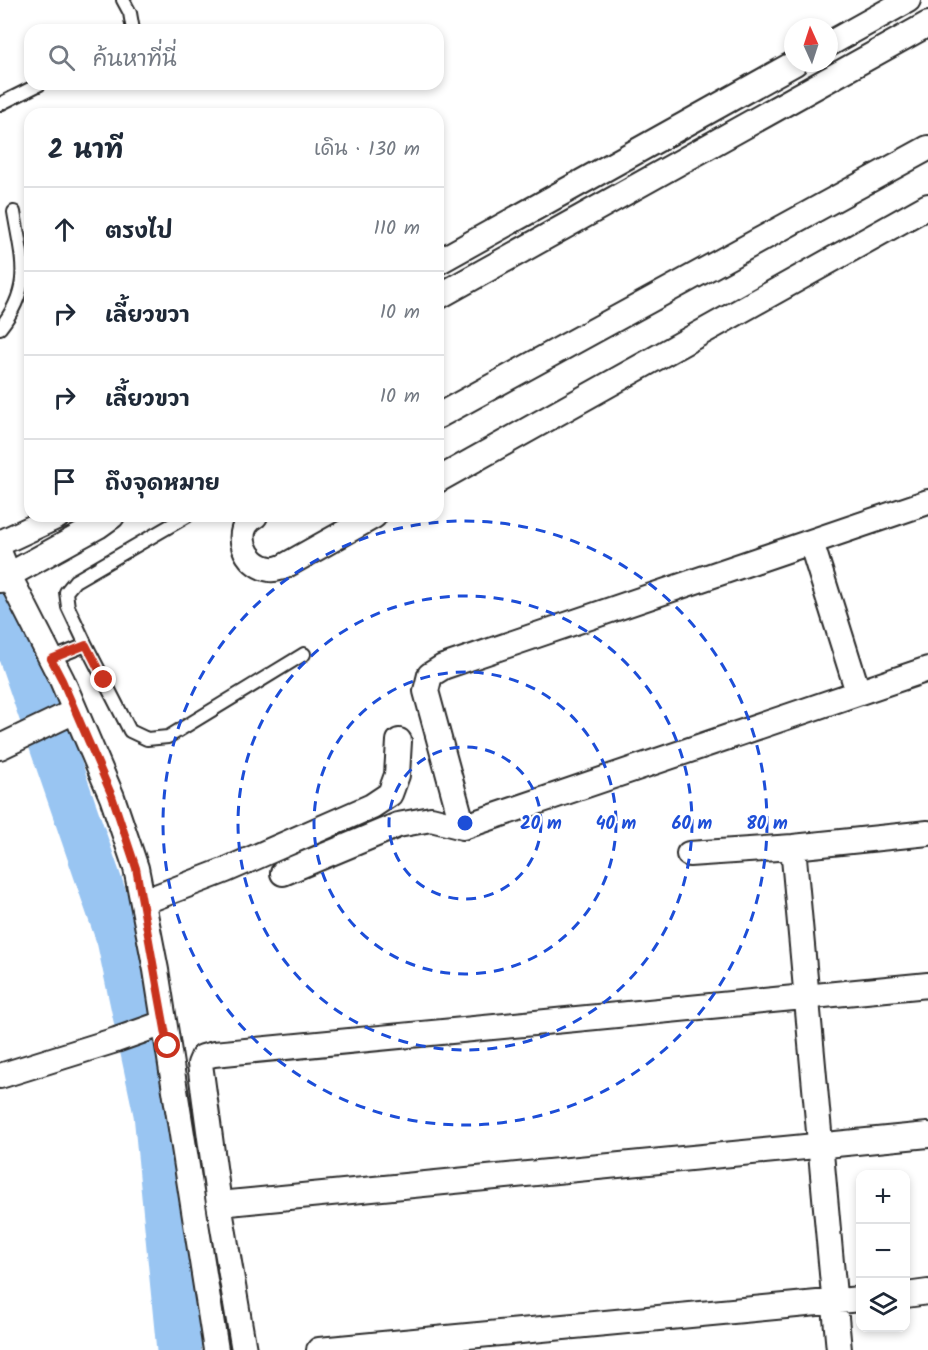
<!DOCTYPE html>
<html lang="th">
<head>
<meta charset="utf-8">
<style>
	:root { --surface:#fff; --page:#f6f6f7; --text:#1f2937; --muted:#747a83; --line:#e0e1e3 }
	body { margin:0; font-family:Kalam,"Playpen Sans Thai",sans-serif; background:var(--page); color:var(--text) }
	.controls { position:absolute; right:18px; bottom:18px; display:grid; overflow:hidden; border-radius:12px; box-shadow:0 3px 9px #0003 }
	.controls button { width:54px; height:54px; display:grid; place-items:center; padding:0; border:0; border-bottom:2px solid var(--line); background:var(--surface); color:var(--text); font:30px sans-serif }
	.compass { position:absolute; left:784px; top:18px; width:54px; height:54px; border-radius:50%; background:var(--surface); box-shadow:0 3px 9px #0003; rotate:357deg }
	.stop { position:absolute; width:18px; height:18px; margin:-14px; border:4px solid #c8321e; border-radius:50%; background:#fff }
	.stop.end { background:#c8321e; border-color:#fff; box-shadow:0 2px 6px #0008 }
	.list { margin:0; padding:0; list-style:none }
	h2 { display:flex; justify-content:space-between; align-items:center; height:78px; margin:0; padding:0 24px; font-size:26px }
	h2 small { font-size:20px; font-weight:400; color:var(--muted) }
	.list li { display:grid; grid-template-columns:39px 1fr auto; gap:18px; align-items:center; box-sizing:border-box; height:84px; padding:0 24px; border-top:2px solid var(--line) }
	.list b { display:block; font-size:22px; white-space:nowrap }
	.list em { font-size:20px; font-style:normal; color:var(--muted) }
	.icon { flex:none; width:33px; height:33px; fill:none; stroke:currentColor; stroke-width:2; stroke-linecap:round; stroke-linejoin:round }
	.map { position:relative; flex:none; width:928px; height:1350px; overflow:hidden }
	.search { position:absolute; background:var(--surface); box-shadow:0 3px 9px #0003; left:24px; top:24px; width:420px; height:66px; display:flex; align-items:center; gap:15px; box-sizing:border-box; padding:0 21px; border-radius:18px; color:var(--muted); font-size:22px }
	.panel { position:absolute; background:var(--surface); box-shadow:0 3px 9px #0003; left:24px; top:108px; width:420px; height:414px; border-radius:18px }
	.map>svg:first-child { display:block }
	.lines { fill:none; stroke-linecap:round; stroke-linejoin:round }
	.river { stroke:#99c5f2; stroke-width:45 }
	.service-casing { stroke:#2b2b2b; stroke-width:16 }
	.minor-casing { stroke:#2b2b2b; stroke-width:28 }
	.service { stroke:#fff; stroke-width:12 }
	.minor { stroke:#fff; stroke-width:24 }
	.route { stroke:#c8321e; stroke-width:8 }
	.ring { fill:none; stroke:#1d4ed8; stroke-width:3; stroke-dasharray:10 8 }
	.centre { fill:#1d4ed8; stroke:#fff; stroke-width:3 }
	.ring-label { font-size:18px; text-anchor:middle; font-weight:bold; fill:#1d4ed8; stroke:#fff; stroke-width:4.5; stroke-linejoin:round; paint-order:stroke }
</style>
</head>
<body>
<div class="map">
<svg width="928" height="1350" viewBox="0 0 928 1350">
	<rect width="100%" height="100%" fill="#fff"/>
	<filter id="ink" filterUnits="userSpaceOnUse"><feTurbulence type="fractalNoise" baseFrequency=".0167" numOctaves="2"/><feDisplacementMap in="SourceGraphic" scale="12" xChannelSelector="R" yChannelSelector="G"/><feConvolveMatrix kernelMatrix="1 2 1 2 8 2 1 2 1" color-interpolation-filters="sRGB"/></filter>
	<g filter="url(#ink)">
		<g class="lines">
			<path class="river" d="M0 602 7 615 119 939 156 1113 179 1350"/>
			<g class="service-casing">
				<path id="service" d="M123 0 130 13 133 30
					M0 104 40 84
					M0 328C33 287 22 260 14 212
					M86 645 68 607 66 592 75 581 187 516
					M51 659 86 645 130 731 147 739 168 737 304 654"/>
			</g>
			<g class="minor-casing">
				<path id="minor" d="M829 44 908 0
					M438 262 795 63
					M438 297 928 24
					M438 416 928 148
					M438 480 928 206
					M928 502 443 667 430 675 426 691 463 827 928 669
					M255 516C231 530 245 566 270 569 274 570 279 568 283 567L374 516
					M811 542 858 692
					M0 543 58 516
					M0 554 9 576 62 680 112 797 136 868 156 970 216 1350
					M0 580 98 526 112 516
					M0 747 75 711
					M793 847 839 1350
					M689 854 793 847 928 833
					M283 873 398 825 431 819 463 827
					M143 902 226 870 372 806 390 794 397 775 399 741
					M0 1076 116 1040 164 1023
					M219 1204 928 1135
					M906 1295 928 1292
					M244 1350 219 1204 200 1064 203 1057 214 1054 928 985
					M319 1350 860 1299"/>
			</g>
			<use href="#service" class="service"/>
			<use href="#minor" class="minor"/>
		</g>
	</g>
	<g class="lines" filter="url(#ink)">
		<path class="route" d="M104 680 86 645 51 659 62 680 112 796 136 868 168 1046"/>
	</g>
	<g class="ring">
		<circle cx="465" cy="823" r="76"/>
		<circle cx="465" cy="823" r="151"/>
		<circle cx="465" cy="823" r="227"/>
		<circle cx="465" cy="823" r="302"/>
	</g>
	<circle cx="465" cy="823" r="9" class="centre"/>
	<g class="ring-label">
		<text x="541" y="829">20 m</text>
		<text x="616" y="829">40 m</text>
		<text x="692" y="829">60 m</text>
		<text x="767" y="829">80 m</text>
	</g>
</svg>
<div class="controls">
<button>+</button>
<button>−</button>
<button><svg class="icon" aria-label="layers" viewBox="0 0 24 24"><path d="M12 4l9 5-9 5-9-5zM3 14l9 5 9-5"/></svg></button>
</div>
<svg class="compass" viewBox="-18 -18 36 36"><path d="M0-13l5 13h-10z" fill="#e53935"/><path d="M0 13l5-13h-10z" fill="#747a83"/></svg>
<div class="stop" style="left:168px;top:1046px"></div>
<div class="stop end" style="left:104px;top:680px"></div>
<div class="search"><svg class="icon" aria-label="search" viewBox="0 0 24 24"><circle cx="10" cy="10" r="6"/><path d="M15 15l6 6"/></svg>ค้นหาที่นี่</div>
<section class="panel">
<h2>2 นาที<small>เดิน · 130 m</small></h2>
<ul class="list">
<li><svg class="icon" aria-label="ahead" viewBox="0 0 24 24"><path d="M12 20V5M6 11l6-6 6 6"/></svg><div><b>ตรงไป</b></div><em>110 m</em></li>
<li><svg class="icon" aria-label="right" viewBox="0 0 24 24"><path d="M7 20v-9h11M14 6l5 5-5 5"/></svg><div><b>เลี้ยวขวา</b></div><em>10 m</em></li>
<li><svg class="icon" aria-label="right" viewBox="0 0 24 24"><path d="M7 20v-9h11M14 6l5 5-5 5"/></svg><div><b>เลี้ยวขวา</b></div><em>10 m</em></li>
<li><svg class="icon" aria-label="arrive" viewBox="0 0 24 24"><path d="M6 21V4h12l-3 4 3 4H6"/></svg><div><b>ถึงจุดหมาย</b></div></li>
</ul>
</section>
</div>
</body>
</html>
